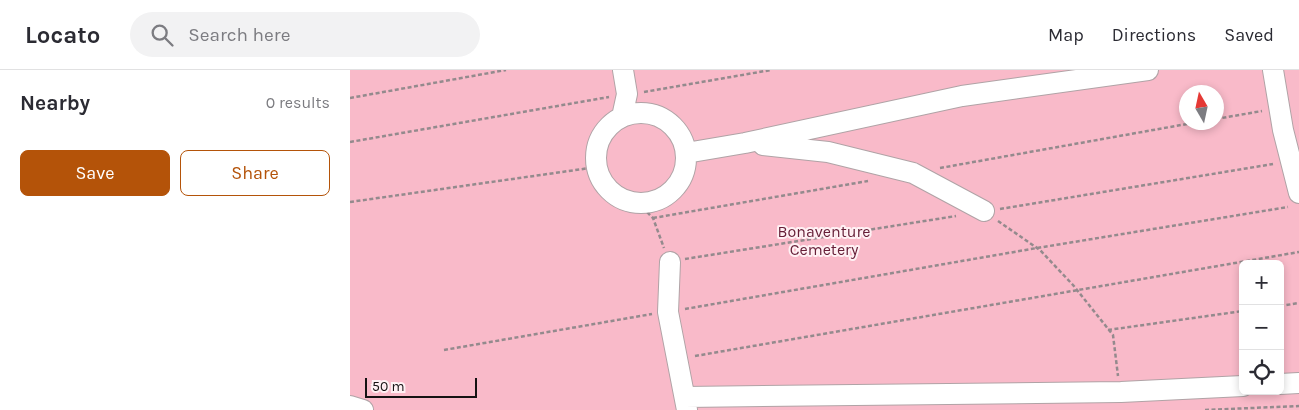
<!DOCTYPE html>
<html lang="en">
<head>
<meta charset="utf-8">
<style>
	:root { --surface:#fff; --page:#f2f2f3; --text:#2b2b33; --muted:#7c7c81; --line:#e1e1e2; --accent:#b45309 }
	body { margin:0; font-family:Karla,sans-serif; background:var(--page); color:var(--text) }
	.controls { position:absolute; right:15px; bottom:15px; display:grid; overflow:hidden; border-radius:8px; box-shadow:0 2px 8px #0003 }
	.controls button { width:45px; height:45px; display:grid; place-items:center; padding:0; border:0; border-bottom:1px solid var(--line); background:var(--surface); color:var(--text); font:25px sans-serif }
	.compass { position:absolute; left:829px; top:15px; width:45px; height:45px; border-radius:50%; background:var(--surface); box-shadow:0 2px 8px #0003; rotate:351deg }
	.scale { position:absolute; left:15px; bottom:12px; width:112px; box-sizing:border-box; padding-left:5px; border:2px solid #161213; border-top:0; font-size:14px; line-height:18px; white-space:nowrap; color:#161213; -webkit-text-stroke:4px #fff1f4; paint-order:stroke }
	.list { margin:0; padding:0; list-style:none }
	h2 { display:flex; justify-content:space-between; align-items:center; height:65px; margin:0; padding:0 20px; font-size:21px }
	h2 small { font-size:16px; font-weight:400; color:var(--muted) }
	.actions { display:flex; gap:10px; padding:15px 20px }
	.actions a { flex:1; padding:11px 0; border:1px solid var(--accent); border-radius:8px; text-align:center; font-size:18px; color:var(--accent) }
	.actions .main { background:var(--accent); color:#fff }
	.icon { flex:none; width:28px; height:28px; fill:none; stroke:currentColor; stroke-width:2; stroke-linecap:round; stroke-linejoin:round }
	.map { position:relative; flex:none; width:949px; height:340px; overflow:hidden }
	header { display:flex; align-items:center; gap:30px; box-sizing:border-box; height:70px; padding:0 25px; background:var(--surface); border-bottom:1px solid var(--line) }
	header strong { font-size:24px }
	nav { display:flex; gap:28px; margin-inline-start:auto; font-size:18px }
	.search { width:350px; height:45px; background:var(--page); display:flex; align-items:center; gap:12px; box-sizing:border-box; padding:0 18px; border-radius:28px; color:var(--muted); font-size:19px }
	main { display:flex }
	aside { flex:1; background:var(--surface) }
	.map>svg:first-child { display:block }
	.green { fill:#f9bac9; fill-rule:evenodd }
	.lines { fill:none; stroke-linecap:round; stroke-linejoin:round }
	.minor-casing { stroke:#b0a3a6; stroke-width:22 }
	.path { stroke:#948a8d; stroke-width:2.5; stroke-dasharray:4 2.5; stroke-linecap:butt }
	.minor { stroke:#fff; stroke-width:20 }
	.labels { text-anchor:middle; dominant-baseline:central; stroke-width:4; stroke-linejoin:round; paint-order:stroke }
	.park-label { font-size:16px; fill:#661e37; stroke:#fff1f4 }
</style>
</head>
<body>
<header>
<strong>Locato</strong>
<div class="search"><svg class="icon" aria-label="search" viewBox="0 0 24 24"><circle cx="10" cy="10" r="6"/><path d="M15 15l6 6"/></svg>Search here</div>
<nav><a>Map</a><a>Directions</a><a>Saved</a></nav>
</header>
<main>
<aside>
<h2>Nearby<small>0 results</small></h2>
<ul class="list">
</ul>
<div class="actions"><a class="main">Save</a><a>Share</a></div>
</aside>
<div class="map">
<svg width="949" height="340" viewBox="0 0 949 340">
	<rect width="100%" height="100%" fill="#fff1f4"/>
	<path class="green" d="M0 0H949V340H0ZM836 22H866V52H836ZM893 194H930V321H893Z"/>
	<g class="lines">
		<g class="minor-casing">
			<path id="minor" d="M923 0 933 60 949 123
				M246 88a45 45 0 1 1 90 0a45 45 0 1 1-90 0Z
				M272 47 277 24 273 0
				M413 75 478 82 563 103 634 141
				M336 83 395 73 612 26 798 0
				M320 192 318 242 337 340
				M930 314 949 313
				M335 327 771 322 893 316
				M0 336 13 340"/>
		</g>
		<path class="path" d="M294 22 421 0
			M0 28 156 0
			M866 49 912 41
			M0 72 259 27
			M590 98 848 52
			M0 132 247 97
			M288 133 303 148 314 178
			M650 139 923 94
			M303 148 518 111
			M648 151 690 180 723 215 763 265 768 306
			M335 189 606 146
			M930 236 949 233
			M335 239 687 178 938 137
			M758 260 893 241
			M94 280 302 244
			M345 286 949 182
			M855 340 949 336"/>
		<use href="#minor" class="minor"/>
	</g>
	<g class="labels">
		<g class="park-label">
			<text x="474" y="161">Bonaventure<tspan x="474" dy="18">Cemetery</tspan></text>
		</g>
	</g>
</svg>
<div class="controls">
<button>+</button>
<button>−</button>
<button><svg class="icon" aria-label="locate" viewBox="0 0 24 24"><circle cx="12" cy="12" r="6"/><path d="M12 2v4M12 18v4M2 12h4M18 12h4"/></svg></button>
</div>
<svg class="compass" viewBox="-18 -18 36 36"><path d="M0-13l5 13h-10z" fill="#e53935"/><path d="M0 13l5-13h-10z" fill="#7c7c81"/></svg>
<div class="scale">50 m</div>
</div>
</main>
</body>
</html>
